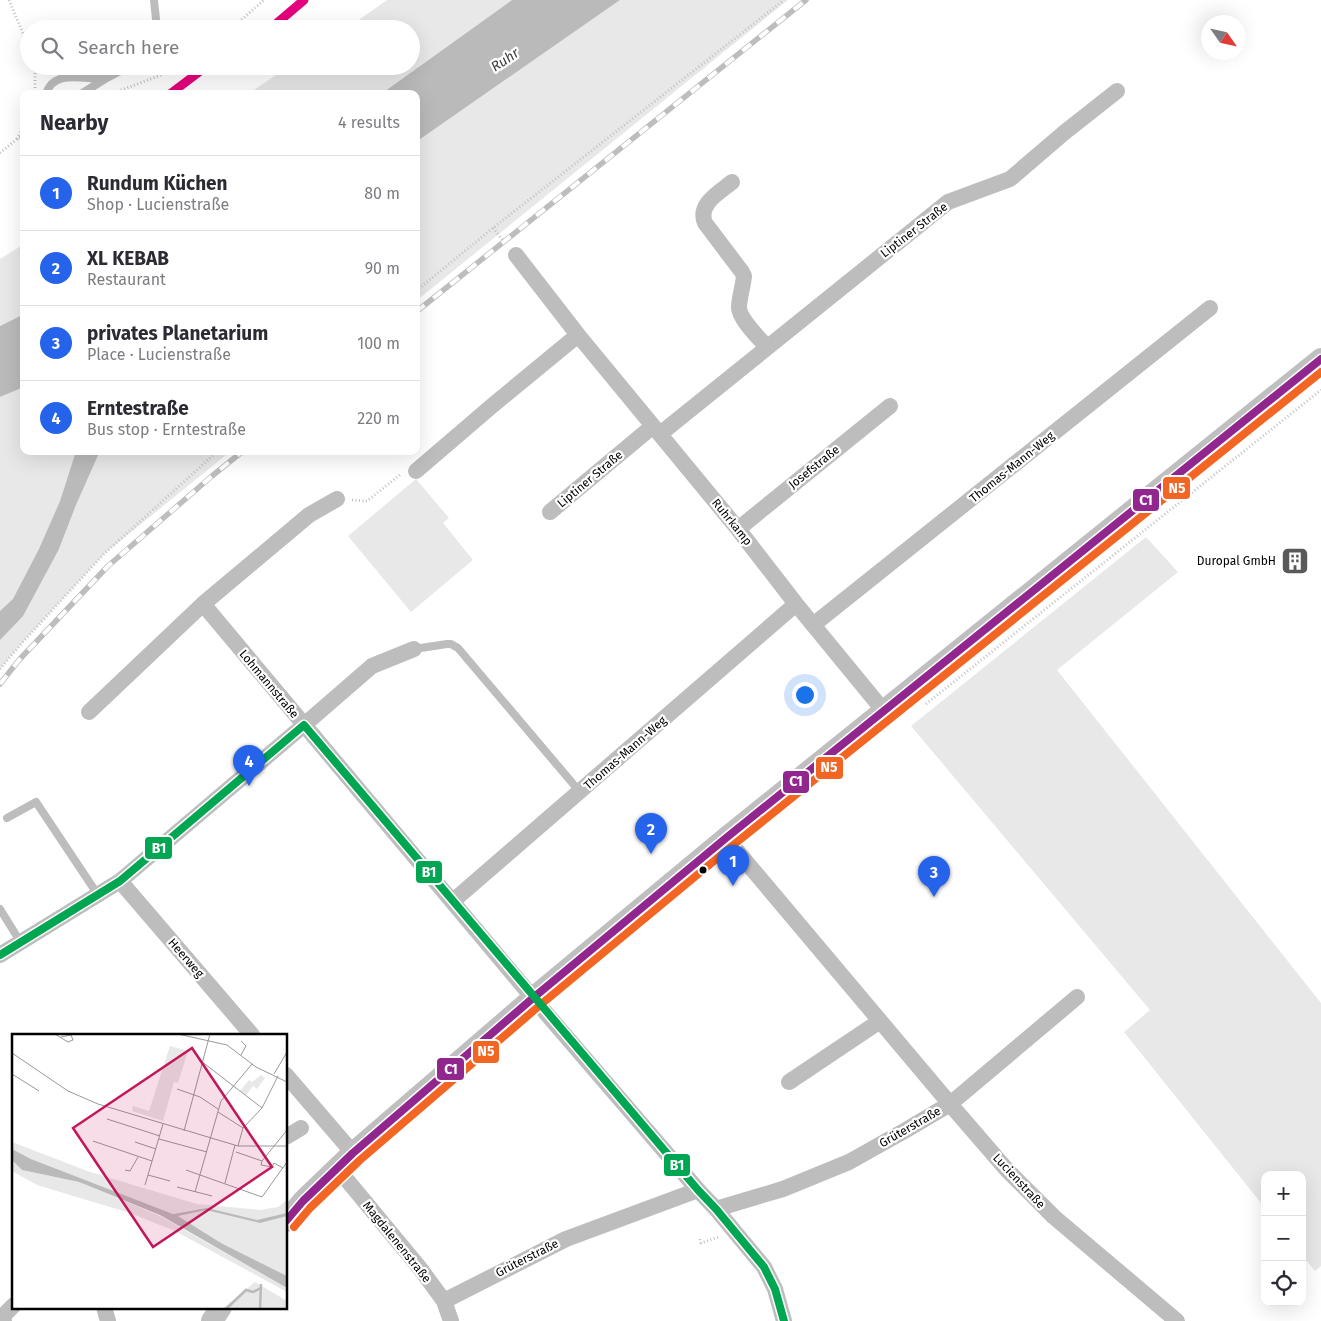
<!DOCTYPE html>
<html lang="en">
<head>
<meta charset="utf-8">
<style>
	:root { --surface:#fff; --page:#f7f7f7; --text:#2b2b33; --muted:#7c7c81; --line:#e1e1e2; --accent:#2563eb }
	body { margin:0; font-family:"Fira Sans",sans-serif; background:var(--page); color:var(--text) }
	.controls { position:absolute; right:15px; bottom:15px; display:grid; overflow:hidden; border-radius:10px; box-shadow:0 5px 20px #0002 }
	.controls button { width:45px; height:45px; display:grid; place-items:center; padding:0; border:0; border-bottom:1px solid var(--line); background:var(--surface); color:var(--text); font:25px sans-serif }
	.compass { position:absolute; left:1201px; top:15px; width:45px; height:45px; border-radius:50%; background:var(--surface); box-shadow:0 5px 20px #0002; rotate:124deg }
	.you { position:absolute; left:804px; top:694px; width:18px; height:18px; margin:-12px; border:4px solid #fff; border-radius:50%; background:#1a73e8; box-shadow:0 0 0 8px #1a73e833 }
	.badge { display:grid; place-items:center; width:32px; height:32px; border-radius:50%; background:var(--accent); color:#fff; font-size:16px; font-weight:700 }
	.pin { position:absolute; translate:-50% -41px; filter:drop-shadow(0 1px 2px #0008) }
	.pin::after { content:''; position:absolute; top:26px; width:18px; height:15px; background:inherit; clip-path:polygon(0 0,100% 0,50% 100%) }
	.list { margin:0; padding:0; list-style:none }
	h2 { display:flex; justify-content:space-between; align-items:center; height:65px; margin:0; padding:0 20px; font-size:21px }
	h2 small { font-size:16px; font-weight:400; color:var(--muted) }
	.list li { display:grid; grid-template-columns:32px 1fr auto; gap:15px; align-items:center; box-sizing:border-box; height:75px; padding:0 20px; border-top:1px solid var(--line) }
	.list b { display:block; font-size:19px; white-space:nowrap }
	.list p { margin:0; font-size:16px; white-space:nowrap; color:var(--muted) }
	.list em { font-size:16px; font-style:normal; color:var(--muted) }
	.icon { flex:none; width:28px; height:28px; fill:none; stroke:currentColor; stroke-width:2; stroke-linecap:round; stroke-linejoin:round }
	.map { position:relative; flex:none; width:1321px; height:1321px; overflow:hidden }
	.search { position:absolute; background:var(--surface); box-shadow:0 5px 20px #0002; left:20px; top:20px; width:400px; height:55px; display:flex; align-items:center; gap:12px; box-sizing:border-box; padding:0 18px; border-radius:28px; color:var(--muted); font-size:19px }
	.panel { position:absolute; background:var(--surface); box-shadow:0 5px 20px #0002; left:20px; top:90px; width:400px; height:365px; border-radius:10px }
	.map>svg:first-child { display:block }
	.green { fill:#e8e8e8 }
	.water { fill:#bababa }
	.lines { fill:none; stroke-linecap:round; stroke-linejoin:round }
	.path { stroke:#c2c2c2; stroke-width:3; stroke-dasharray:1 2.5; stroke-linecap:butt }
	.lane { stroke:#bdbdbd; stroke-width:8 }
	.street { stroke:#bdbdbd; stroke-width:16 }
	.secondary { stroke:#bfbfbf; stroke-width:22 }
	.rail-casing { stroke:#bdbdbd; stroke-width:5.5 }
	.rail { stroke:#fff; stroke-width:4; stroke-dasharray:11; stroke-linecap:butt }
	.bus-1-casing { stroke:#fff; stroke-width:11 }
	.bus-2-casing { stroke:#fff; stroke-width:11 }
	.bus-3-casing { stroke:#fff; stroke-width:11 }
	.bus-1 { stroke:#91268f; stroke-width:8 }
	.bus-2 { stroke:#f26522; stroke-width:8 }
	.bus-3 { stroke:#00a651; stroke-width:8 }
	.rail-1-casing { stroke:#fff; stroke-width:12 }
	.rail-1 { stroke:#e5007d; stroke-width:9 }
	.bus-dot { fill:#000; stroke:#fff; stroke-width:2 }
	.labels { text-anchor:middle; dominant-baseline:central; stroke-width:4.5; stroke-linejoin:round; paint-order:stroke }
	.street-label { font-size:12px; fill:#000; stroke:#fff }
	.poi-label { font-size:12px; fill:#000; stroke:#fff; text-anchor:end }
	.water-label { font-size:14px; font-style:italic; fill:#3d3d3d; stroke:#fff }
	.inset-river { fill:none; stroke:#bababa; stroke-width:2.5 }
	.inset-road { fill:none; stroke:#999; stroke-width:1 }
	.view { fill:#c2185b; fill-opacity:0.15; stroke:#c2185b; stroke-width:2.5 }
	.inset-edge { fill:none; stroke:#000; stroke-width:2.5 }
	.line-badge { stroke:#fff; stroke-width:2 }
	.badge-label { font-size:14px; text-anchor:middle; font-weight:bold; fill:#fff }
</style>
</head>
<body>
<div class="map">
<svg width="1321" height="1321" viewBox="0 0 1321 1321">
	<rect width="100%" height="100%" fill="#fff"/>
	<path class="green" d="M387 0H512L381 94H248L289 66H411V29H346Z
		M620 0H788L416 301V142Z
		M24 244V314L0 326V259Z
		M24 387V451H76L60 501 40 548 59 549 76 505 100 451H231L104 554 22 643 0 669V397Z
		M416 479 449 518 443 523 473 560 411 612 348 536Z
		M1146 537 1178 572 1057 670 1321 1003V1266L1315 1271 1302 1255V1175H1265V1208L1124 1032 1150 1010 911 726Z"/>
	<path class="water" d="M512 0H620L416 142V94H381Z
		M24 314V387L0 397V326Z
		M76 451H100L76 505 59 549 23 616 0 640V611L13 599 39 549 60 501Z"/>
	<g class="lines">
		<path class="path" d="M9 0 29 48
			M231 29 264 0
			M34 66 35 72V88
			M111 94 161 75 176 66
			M17 139 24 126
			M0 153 17 139 24 136
			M493 228 505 243
			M416 291 493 228 784 0
			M352 500 367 501 401 474
			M0 669 22 643 104 554 218 451
			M926 704 1321 390
			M700 1239 701 1243 719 1237"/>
		<path class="lane" d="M154 0 157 29
			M46 94C54 68 85 80 105 79
			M81 94 105 79 130 66
			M414 649 447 644H451L458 648 580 792
			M7 818 36 802 98 895
			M0 909 21 943"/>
		<path class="street" d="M732 182C720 192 697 204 705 223L742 272 744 276C743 287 739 298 739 308 740 320 760 339 767 347
			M516 255 578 335 738 529 796 604 883 710
			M660 434 948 202 1010 179 1065 132 1117 91
			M416 471 493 405 578 335
			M550 512 653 426
			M738 529 890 406
			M203 604 533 998 698 1190 716 1209 764 1267 775 1289 784 1321
			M813 625 1210 308
			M89 712 203 604 309 515 337 499
			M726 838 950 1104 1007 1170 1054 1217 1177 1321
			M120 881 252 1035
			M453 901 796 604
			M0 955 120 881 304 725 372 666 414 649
			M286 1075 353 1153
			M789 1082 880 1021
			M286 1137 301 1128
			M337 1168 419 1267 444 1301 451 1321
			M716 1209 783 1189 849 1162 906 1130 950 1104 1077 997
			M444 1301 566 1239 698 1190
			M104 1307 108 1321
			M4 1321 2 1317 14 1305"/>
		<path class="secondary" d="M286 1221 303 1201 353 1153 533 998 726 838 1321 359
			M212 1321 221 1307"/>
		<g class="rail-casing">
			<path id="rail" d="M416 312 806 0
				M0 684 19 660 108 566 212 476 243 451"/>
		</g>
		<use href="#rail" class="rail"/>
		<g class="bus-1-casing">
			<path id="bus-1" d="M286 1221 303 1201 353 1153 533 998 726 838 1321 359"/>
		</g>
		<g class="bus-2-casing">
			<path id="bus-2" d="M294 1227 310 1208 360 1160 539 1006 732 846 1321 372"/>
		</g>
		<g class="bus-3-casing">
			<path id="bus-3" d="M0 955 120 881 304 725 698 1190 716 1209 764 1267 775 1289 784 1321"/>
		</g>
		<use href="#bus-1" class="bus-1"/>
		<use href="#bus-2" class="bus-2"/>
		<use href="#bus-3" class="bus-3"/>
		<g class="rail-1-casing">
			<path id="rail-1" d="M270 29 304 0
				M170 94 207 66"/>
		</g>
		<use href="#rail-1" class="rail-1"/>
	</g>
	<defs>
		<g id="building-square" transform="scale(1.4375)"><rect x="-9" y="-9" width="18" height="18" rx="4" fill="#595959" stroke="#fff"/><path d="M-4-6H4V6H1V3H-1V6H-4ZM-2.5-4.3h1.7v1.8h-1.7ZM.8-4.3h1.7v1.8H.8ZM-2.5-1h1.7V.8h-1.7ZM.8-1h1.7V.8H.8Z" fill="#fff"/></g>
	</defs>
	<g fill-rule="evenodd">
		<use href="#building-square" x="1295" y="561"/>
	</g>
	<circle class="bus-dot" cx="703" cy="870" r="4.5"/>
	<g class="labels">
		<g class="street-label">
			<text transform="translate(914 230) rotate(-38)">Liptiner Straße</text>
			<text transform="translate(814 467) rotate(-39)">Josefstraße</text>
			<text transform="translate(1012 467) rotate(-39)">Thomas-Mann-Weg</text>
			<text transform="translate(590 479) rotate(-40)">Liptiner Straße</text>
			<text transform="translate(732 522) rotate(51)">Ruhrkamp</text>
			<text transform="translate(269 684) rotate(50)">Lohmannstraße</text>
			<text transform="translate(625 753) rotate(-41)">Thomas-Mann-Weg</text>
			<text transform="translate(186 958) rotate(49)">Heerweg</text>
			<text transform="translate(910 1127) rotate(-30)">Grüterstraße</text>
			<text transform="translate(1019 1181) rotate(47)">Lucienstraße</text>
			<text transform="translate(397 1242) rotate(51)">Magdalenenstraße</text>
			<text transform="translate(527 1258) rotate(-27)">Grüterstraße</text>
		</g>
		<g class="poi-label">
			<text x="1276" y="561">Duropal GmbH</text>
		</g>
		<g class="water-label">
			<text transform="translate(505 60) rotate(-34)">Ruhr</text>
		</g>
	</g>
	<g transform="translate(12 1034)">
		<rect width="275" height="275" fill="#fff"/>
		<path d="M158 12 176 17 166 49 162 48 151 87 120 77 121 72 137 77ZM249 41 253 44 245 55 241 52 234 61 228 57 237 46 240 48ZM0 108 78 138 185 170 248 176 266 173 275 166V242L209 209 166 182 187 175 161 180 19 125 0 115ZM0 126 10 136 67 148 148 182 272 252 275 258 163 197 118 179 25 151 0 137ZM243 248 275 267V275H210Z" fill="#e8e8e8"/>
		<path d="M0 115 19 125 161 180 195 174 245 186 275 179V182L248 189 194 176 166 182 209 209 275 242V254L148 181 67 148 10 136 0 126Z" fill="#bababa"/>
		<path class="inset-river" d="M214 275 234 256 241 258 249 254M248 275 249 250"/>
		<path class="inset-road" d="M43 0 56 8 61 6 59 1 49 3M166 0 215 11 244 33 275 48M229 7 234 12 229 21M0 19 56 57 86 70 226 112H275M189 27 250 74M0 40 27 57M262 40 275 18M165 55 188 63 206 75M206 78 231 94M95 85 148 102M172 97 198 0M147 105 195 118M81 107 140 127M123 108 144 115M226 112 231 94 250 74 266 42M224 118 250 127M250 127 275 96M250 127 249 131 260 133 262 129 271 134M113 136 118 137 126 123M174 136 250 163 275 128M136 141 158 147M213 149 223 111M133 151 151 90M165 153 200 162M183 158 209 67 240 30"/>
		<path class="view" d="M180 14 260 133 141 213 61 94Z"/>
		<rect width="275" height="275" class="inset-edge"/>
	</g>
	<g class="line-badge">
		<rect x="1162" y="476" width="29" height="24" rx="5" fill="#f26522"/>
		<rect x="1132" y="488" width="28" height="24" rx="5" fill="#91268f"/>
		<rect x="815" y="756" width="29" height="24" rx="5" fill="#f26522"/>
		<rect x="782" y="770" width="28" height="24" rx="5" fill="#91268f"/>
		<rect x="144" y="836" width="29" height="24" rx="5" fill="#00a651"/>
		<rect x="415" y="860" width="28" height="24" rx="5" fill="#00a651"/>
		<rect x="472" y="1040" width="28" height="24" rx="5" fill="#f26522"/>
		<rect x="436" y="1057" width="29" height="24" rx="5" fill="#91268f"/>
		<rect x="663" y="1153" width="28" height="24" rx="5" fill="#00a651"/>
	</g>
	<g class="badge-label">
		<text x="1177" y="493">N5</text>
		<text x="1146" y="505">C1</text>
		<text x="829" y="772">N5</text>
		<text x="796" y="786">C1</text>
		<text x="159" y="853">B1</text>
		<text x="429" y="877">B1</text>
		<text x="486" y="1056">N5</text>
		<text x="451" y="1074">C1</text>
		<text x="677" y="1170">B1</text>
	</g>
</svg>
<div class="controls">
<button>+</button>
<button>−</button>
<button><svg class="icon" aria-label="locate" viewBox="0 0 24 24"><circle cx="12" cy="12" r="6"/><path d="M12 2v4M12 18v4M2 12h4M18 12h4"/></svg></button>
</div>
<svg class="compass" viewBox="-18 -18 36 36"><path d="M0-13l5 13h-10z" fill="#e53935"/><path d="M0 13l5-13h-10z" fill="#7c7c81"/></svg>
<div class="you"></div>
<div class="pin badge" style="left:733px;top:886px">1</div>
<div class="pin badge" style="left:651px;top:854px">2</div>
<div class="pin badge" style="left:934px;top:897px">3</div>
<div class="pin badge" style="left:249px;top:786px">4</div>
<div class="search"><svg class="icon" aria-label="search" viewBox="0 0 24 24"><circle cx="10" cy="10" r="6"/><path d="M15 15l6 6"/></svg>Search here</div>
<section class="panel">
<h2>Nearby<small>4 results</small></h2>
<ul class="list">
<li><span class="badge">1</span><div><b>Rundum Küchen</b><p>Shop · Lucienstraße</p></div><em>80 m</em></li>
<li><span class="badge">2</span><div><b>XL KEBAB</b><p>Restaurant</p></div><em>90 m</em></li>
<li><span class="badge">3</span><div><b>privates Planetarium</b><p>Place · Lucienstraße</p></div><em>100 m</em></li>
<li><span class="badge">4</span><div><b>Erntestraße</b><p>Bus stop · Erntestraße</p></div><em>220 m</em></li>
</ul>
</section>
</div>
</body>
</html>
